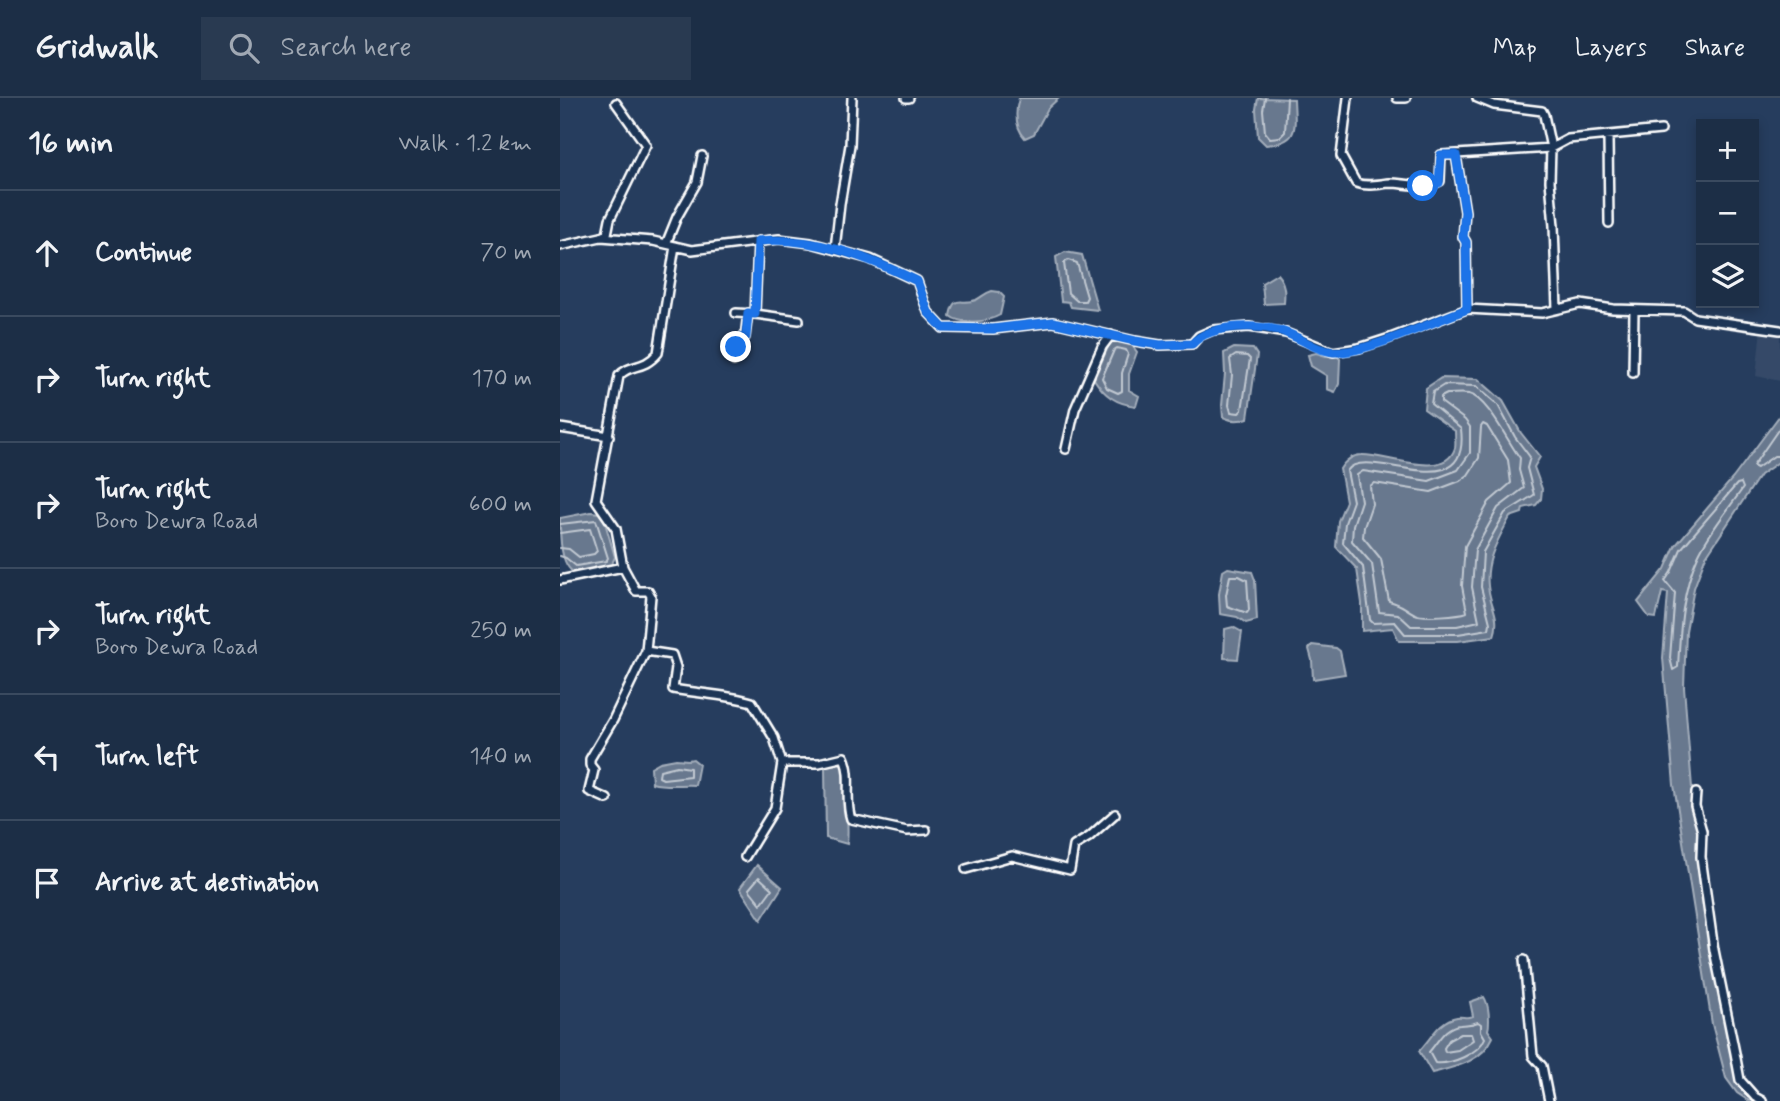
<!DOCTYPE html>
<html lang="en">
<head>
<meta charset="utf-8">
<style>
	:root { --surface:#1c2e46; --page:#293a51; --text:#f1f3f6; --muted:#a0a8b3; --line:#3a4a5f }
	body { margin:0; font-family:Mynerve,sans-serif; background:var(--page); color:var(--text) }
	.controls { position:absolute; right:21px; top:21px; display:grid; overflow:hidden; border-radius:0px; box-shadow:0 4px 10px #0003 }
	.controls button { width:63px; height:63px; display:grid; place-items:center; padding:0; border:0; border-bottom:2px solid var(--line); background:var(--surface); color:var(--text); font:35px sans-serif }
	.stop { position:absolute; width:21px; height:21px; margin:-16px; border:5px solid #1a73e8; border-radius:50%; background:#fff }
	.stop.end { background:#1a73e8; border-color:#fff; box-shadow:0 2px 7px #0008 }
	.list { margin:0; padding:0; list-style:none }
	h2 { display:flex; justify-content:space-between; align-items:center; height:91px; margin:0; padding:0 28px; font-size:30px }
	h2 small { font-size:23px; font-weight:400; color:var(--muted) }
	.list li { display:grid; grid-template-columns:46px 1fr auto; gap:21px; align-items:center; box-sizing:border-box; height:126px; padding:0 28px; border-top:2px solid var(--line) }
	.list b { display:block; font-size:26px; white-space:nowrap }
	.list p { margin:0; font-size:23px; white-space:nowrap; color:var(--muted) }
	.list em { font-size:23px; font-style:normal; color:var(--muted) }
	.icon { flex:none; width:38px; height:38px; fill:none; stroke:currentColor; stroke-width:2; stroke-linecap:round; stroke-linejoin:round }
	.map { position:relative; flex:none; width:1220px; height:1003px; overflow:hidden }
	header { display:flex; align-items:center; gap:42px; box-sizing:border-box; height:98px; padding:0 35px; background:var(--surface); border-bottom:2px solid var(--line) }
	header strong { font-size:33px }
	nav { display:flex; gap:38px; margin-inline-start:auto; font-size:24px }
	.search { width:490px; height:63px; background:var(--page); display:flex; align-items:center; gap:18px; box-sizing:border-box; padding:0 24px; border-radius:0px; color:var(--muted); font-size:26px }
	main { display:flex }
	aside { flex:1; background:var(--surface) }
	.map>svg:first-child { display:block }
	.built { fill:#344a68 }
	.water { fill:#67788e; stroke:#a4aebb; stroke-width:2 }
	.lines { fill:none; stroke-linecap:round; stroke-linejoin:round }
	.shore { stroke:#c2c9d2; stroke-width:2 }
	.minor-casing { stroke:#fff; stroke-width:12 }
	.minor { stroke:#1d3557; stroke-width:7 }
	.route { stroke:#1a73e8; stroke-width:9 }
</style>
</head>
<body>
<header>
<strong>Gridwalk</strong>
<div class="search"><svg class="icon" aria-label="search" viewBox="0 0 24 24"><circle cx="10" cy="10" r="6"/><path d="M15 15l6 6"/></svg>Search here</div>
<nav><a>Map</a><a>Layers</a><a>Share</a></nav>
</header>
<main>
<aside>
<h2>16 min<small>Walk · 1.2 km</small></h2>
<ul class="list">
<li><svg class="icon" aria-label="ahead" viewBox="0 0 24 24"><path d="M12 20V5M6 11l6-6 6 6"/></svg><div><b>Continue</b></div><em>70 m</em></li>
<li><svg class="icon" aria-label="right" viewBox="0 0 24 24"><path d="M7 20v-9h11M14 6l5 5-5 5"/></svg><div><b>Turn right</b></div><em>170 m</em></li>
<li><svg class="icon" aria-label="right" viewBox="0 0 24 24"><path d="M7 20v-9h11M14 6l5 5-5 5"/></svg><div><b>Turn right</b><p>Boro Dewra Road</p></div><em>600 m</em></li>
<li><svg class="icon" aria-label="right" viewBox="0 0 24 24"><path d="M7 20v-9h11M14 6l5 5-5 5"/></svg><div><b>Turn right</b><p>Boro Dewra Road</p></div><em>250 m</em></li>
<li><svg class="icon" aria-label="left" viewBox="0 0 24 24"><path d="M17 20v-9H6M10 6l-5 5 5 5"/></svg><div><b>Turn left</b></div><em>140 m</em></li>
<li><svg class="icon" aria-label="arrive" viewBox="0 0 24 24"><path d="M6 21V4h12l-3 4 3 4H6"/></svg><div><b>Arrive at destination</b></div></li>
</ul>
</aside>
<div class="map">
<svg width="1220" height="1003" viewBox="0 0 1220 1003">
	<rect width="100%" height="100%" fill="#263d5e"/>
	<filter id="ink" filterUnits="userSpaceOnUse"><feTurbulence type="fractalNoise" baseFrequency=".0143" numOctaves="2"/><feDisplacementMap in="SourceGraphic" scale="14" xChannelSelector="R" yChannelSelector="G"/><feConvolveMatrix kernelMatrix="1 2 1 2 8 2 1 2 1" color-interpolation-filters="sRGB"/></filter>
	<g filter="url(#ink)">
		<path class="built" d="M1201 230 1220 234V283L1196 278Z"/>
		<path class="water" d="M459 0H499L488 10 474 36 465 40C455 29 455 14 459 0Z
			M698 0 734 1C735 30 740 44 706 47L698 39 696 11Z
			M505 154 522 157 538 212 511 209 509 204 501 203 496 159Z
			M717 176C725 185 725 193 724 205L704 206 702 185Z
			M432 193 439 194 444 199 440 217C428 224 401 227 390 218 394 195 401 208 416 202 422 199 425 195 432 193Z
			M551 242 571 246 577 254 569 276V292L579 298 576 308C556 306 544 297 534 281Z
			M674 250 693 251 697 257 688 320C680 323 671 323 663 319L662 307 665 276 664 255Z
			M756 255 766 258H777L780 261 779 286 775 294 767 291V278L751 268 748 257Z
			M881 280 918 281 943 303 961 335 980 359 974 369 982 391 981 401 976 407 963 410 962 415 950 419C938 442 925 462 928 488 930 508 941 518 934 538L898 543H839L833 530 802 533V505L797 471 776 449 778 423 786 403 780 371C785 363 792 357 802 357 825 356 885 383 895 350 896 346 895 338 895 333L864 311 866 290Z
			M1220 317V363L1200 377 1145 460 1134 490 1126 533 1124 589 1132 690 1139 727 1140 768 1177 977 1199 999 1208 1003H1189L1177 995 1166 980 1152 926 1114 687 1103 560 1108 495 1102 494 1096 520 1089 519 1078 504 1105 471 1115 448 1173 380Z
			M31 414 39 415 44 421 55 459 50 470 15 475C0 468 0 438 0 420Z
			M668 470 692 474 695 482 697 522 686 525 677 519 660 516 659 496 663 473Z
			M673 529 682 534 678 561 664 560 665 531Z
			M752 547 776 550 780 553 785 576 753 581 752 562 749 551Z
			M116 661 128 662 133 661 139 666 135 687C121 686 106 689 92 685L91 669 100 664Z
			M283 665C283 693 290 719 287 746L266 740 265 668Z
			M197 767 222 789 201 822 180 790Z
			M924 899C929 906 930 924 928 932L933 939C922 964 896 969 872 975L859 953C871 941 879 922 897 919 904 918 906 921 913 918L910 904Z"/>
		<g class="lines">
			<path class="shore" d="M705 0 703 12 705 34 710 40 720 39 725 34 727 0
				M508 162 517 165 527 199 525 203H517L508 195 504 165Z
				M557 250 566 252 568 256 562 275V293L558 295 547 290 542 280 554 252Z
				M676 257 687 258 690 261 682 312 679 315 671 314 669 307 672 277 670 261Z
				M884 287 916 288 938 307 955 339 970 359 967 370 974 397 945 415 923 454 921 489 930 525 929 531 898 536H845L835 524 813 525 810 522 803 469 783 445 785 425 793 403 787 373C806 344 911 413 901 331L871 306 873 294Z
				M887 296C894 296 902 295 909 296 927 300 948 344 960 360L959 372 964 390 938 410 915 452 912 489 919 523 897 528H851L838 516 819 514 812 466 792 443 793 427 801 403 797 377 803 373 869 383 898 372 910 355V329L905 322 881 304V299Z
				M923 326 927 328 948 362 951 385 929 404 905 448 902 488 907 514C900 517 862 520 855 516 842 509 844 507 829 503L821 461 803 439 804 429 812 406 810 388 814 385 871 394 900 383 908 377 919 360 921 329Z
				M1220 329 1193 368 1197 370 1214 358H1220
				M1181 385 1183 390C1168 412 1149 434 1138 458 1122 492 1120 532 1118 569L1113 572 1110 560 1115 495 1105 483 1111 474 1121 451 1177 386Z
				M0 426 36 422 48 460 46 463 16 468 6 460 0 458
				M0 435 30 431 37 453 34 456 19 459 9 451 0 450
				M670 478H679L687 482 689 512 687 515 667 508 666 497Z
				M117 668 130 670V678L103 681 99 679 100 672Z
				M199 779 212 791 201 806 189 791Z
				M918 924 921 926V933L925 940C919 956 890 967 875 965L869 954C878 944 885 928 900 927 908 926 911 927 918 924Z
				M900 936H911L913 942 898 952 885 954 884 950 889 942Z"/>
			<g class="minor-casing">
				<path id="minor" d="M346 0H349
					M788 0 781 58 796 85C808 89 818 86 830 85 847 85 863 92 880 83L881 57 991 50 1008 41 1101 32
					M837 0H846
					M917 0 934 7 982 13 984 17 991 50 990 83 994 128 997 211
					M1048 39 1049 125
					M896 57 905 114 903 139 906 144 907 211
					M41 139 47 136 50 121 86 47 56 5
					M106 146 117 119 137 84 142 58
					M0 148 41 139 93 143 132 152 219 141 251 145 310 161 357 183 368 214 383 230 433 231 493 224 575 243 600 247 632 246 639 238 653 232 689 229 726 235 773 254 799 250 830 240 907 211 982 215 1020 206 1053 211 1124 213 1135 220 1220 232
					M115 148 98 255C83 273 70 265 59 278L36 402 56 431 63 469 76 493H88L91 498 86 553 112 557 116 569 113 591C141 596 165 596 192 604L214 640 222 665 215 710 185 759
					M275 151 280 106 290 47 292 0
					M176 215 195 216 198 143
					M195 216 239 222
					M174 263 176 241 185 239 188 215
					M1073 275 1074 212
					M0 330 49 338
					M506 351 515 311 542 249 551 237
					M0 482 63 469
					M222 665H259L284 659C293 678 284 701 291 721L347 733 366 732
					M1136 695 1135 708 1142 733 1141 759 1154 852 1175 955 1180 982 1195 999 1202 1003
					M47 701 29 693 34 672 30 667V661L53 622 86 553
					M406 771 452 758 510 772 514 748 529 739 555 716
					M964 862 973 958 982 968 989 1003"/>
			</g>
			<use href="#minor" class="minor"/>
		</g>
	</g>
	<g class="lines" filter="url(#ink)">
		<path class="route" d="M176 249V241L186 239 188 215 195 216 198 143C254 138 307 159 357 183L368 214 383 230 433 231 493 224 575 243 600 247 632 246C651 225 703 225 729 236 743 242 758 253 774 254 805 256 875 223 907 211L906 144 903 139 905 114 896 57H881L879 85 863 88"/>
	</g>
</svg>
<div class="controls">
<button>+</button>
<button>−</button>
<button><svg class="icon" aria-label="layers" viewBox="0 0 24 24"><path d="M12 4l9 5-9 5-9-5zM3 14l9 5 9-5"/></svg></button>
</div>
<div class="stop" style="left:863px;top:88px"></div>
<div class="stop end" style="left:176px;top:249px"></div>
</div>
</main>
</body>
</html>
